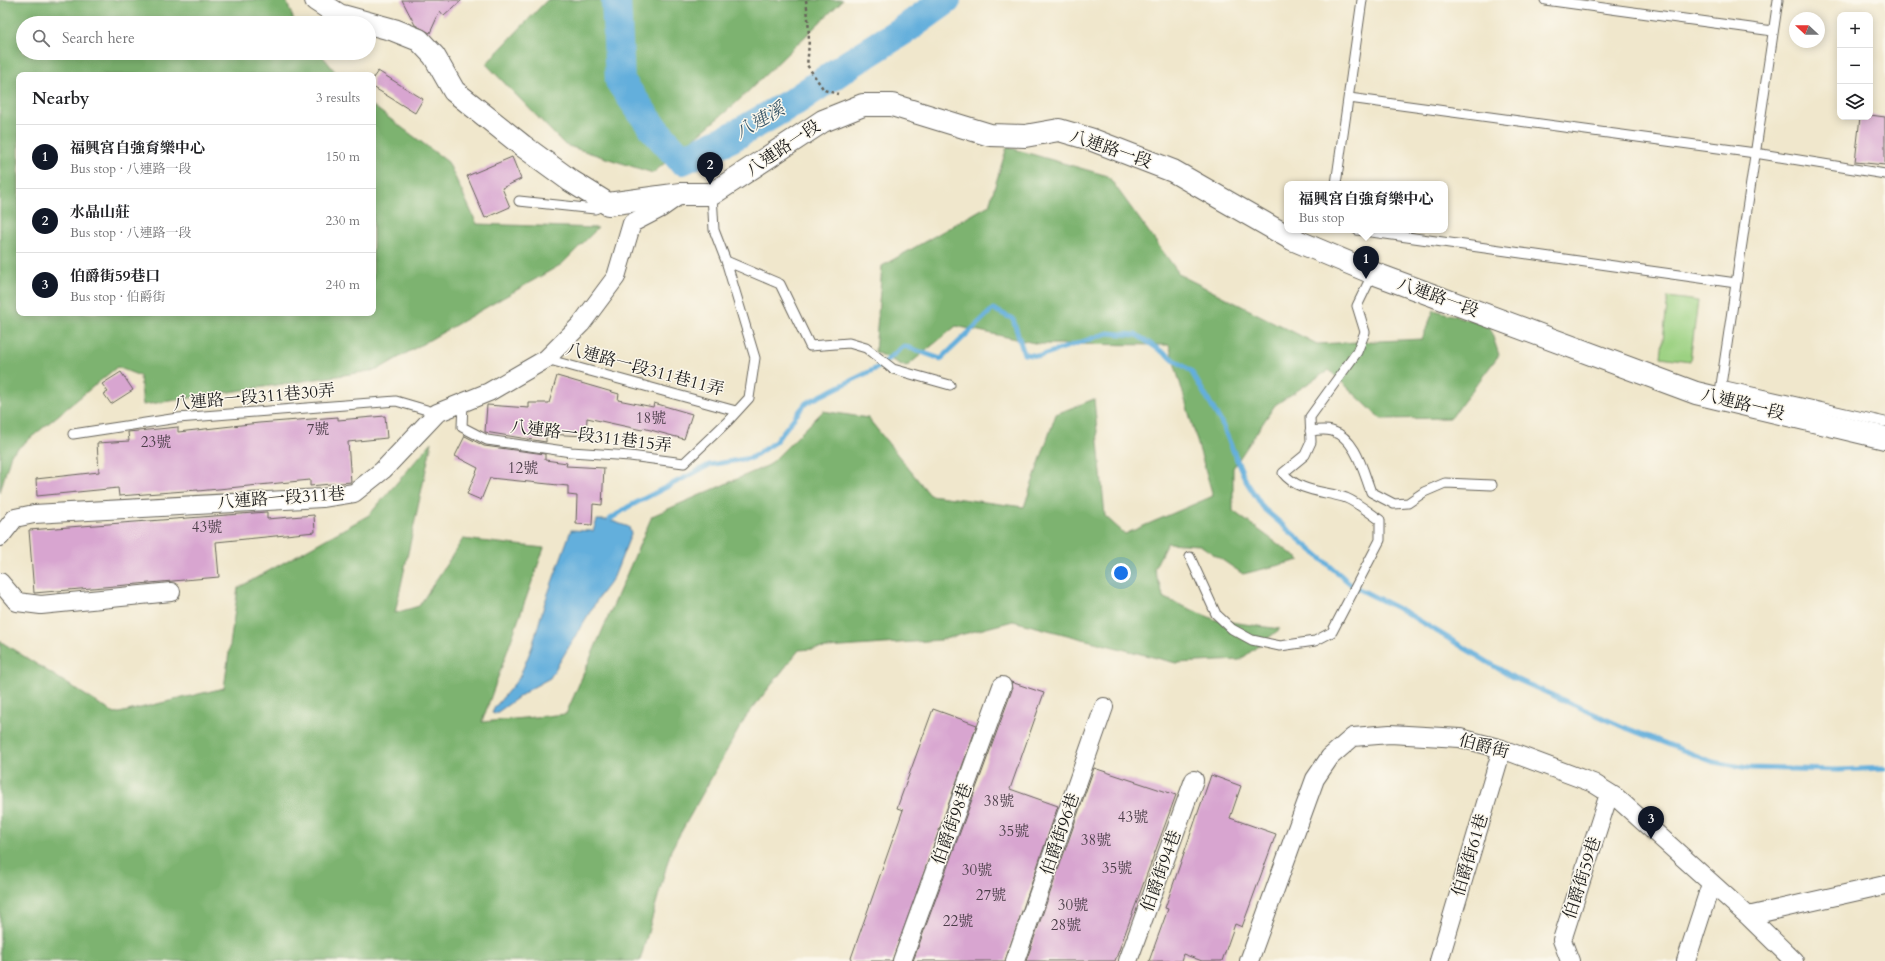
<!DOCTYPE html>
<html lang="en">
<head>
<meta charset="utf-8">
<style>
	:root { --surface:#fff; --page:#f6f6f6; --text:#202124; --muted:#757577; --line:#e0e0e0; --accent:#111827 }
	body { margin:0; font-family:Cardo,"Noto Serif TC",serif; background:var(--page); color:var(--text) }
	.controls { position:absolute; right:12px; top:12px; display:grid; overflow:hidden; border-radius:8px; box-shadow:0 2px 10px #0003 }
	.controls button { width:36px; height:36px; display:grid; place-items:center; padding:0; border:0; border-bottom:1px solid var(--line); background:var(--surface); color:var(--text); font:20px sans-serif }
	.compass { position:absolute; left:1789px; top:12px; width:36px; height:36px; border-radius:50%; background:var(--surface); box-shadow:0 2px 10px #0003; rotate:292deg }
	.you { position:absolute; left:1121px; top:573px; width:14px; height:14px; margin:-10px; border:3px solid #fff; border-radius:50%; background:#1a73e8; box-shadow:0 0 0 6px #1a73e833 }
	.badge { display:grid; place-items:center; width:26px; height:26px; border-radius:50%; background:var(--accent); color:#fff; font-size:13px; font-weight:700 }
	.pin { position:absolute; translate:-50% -33px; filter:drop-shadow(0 1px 2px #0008) }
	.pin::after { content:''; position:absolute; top:21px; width:14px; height:12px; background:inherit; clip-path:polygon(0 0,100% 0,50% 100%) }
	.popup { position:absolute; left:1284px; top:181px; width:164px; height:52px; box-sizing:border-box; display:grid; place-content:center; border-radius:8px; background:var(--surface); filter:drop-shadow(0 1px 3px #0005); font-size:13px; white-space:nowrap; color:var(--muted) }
	.popup b { font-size:15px; color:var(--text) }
	.popup::after { content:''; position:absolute; left:50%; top:100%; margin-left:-8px; border:8px solid transparent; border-top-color:var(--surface) }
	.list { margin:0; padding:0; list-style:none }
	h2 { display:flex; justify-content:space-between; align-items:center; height:52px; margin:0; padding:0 16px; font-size:17px }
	h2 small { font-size:13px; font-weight:400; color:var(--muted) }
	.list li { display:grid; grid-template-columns:26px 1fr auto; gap:12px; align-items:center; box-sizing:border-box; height:64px; padding:0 16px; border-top:1px solid var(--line) }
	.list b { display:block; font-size:15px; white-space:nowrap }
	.list p { margin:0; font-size:13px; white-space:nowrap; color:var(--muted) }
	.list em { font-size:13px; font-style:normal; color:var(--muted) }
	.icon { flex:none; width:22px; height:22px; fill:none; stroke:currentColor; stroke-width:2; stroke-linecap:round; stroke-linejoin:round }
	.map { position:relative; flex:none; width:1885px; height:961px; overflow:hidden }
	.search { position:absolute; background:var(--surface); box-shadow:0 2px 10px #0003; left:16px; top:16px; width:360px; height:44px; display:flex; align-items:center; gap:10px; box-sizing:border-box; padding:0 14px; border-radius:22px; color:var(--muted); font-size:15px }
	.panel { position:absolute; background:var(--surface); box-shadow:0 2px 10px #0003; left:16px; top:72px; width:360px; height:244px; border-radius:8px }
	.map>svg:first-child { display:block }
	.green { fill:#9cd182; stroke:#5c764f }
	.forest { fill:#7db370; stroke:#4c6846 }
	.water { fill:#64afdc; stroke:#40667c }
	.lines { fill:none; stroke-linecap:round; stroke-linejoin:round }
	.stream { stroke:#64afdc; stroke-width:5 }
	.river { stroke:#64afdc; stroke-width:30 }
	.building { fill:#d8a5d0 }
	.service-casing { stroke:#66635a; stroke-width:11 }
	.minor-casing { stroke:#66635a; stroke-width:20 }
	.tertiary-casing { stroke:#66635a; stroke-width:24 }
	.path { stroke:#66635a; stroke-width:2.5; stroke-dasharray:3 3; stroke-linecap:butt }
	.service { stroke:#fff; stroke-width:9 }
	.minor { stroke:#fff; stroke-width:18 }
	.tertiary { stroke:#fff; stroke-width:22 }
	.labels { text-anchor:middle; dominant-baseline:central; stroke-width:3; stroke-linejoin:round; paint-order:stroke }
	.number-label { font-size:15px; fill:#4b3e49 }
	.street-label { font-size:17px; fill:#1c1c1c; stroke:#fbf7ec }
	.water-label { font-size:18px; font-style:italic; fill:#395769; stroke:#fbf7ec }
</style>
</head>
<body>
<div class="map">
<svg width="1885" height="961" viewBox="0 0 1885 961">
	<rect width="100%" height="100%" fill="#fbf7ec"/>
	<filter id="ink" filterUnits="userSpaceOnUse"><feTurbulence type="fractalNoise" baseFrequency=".025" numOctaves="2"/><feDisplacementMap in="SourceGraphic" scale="8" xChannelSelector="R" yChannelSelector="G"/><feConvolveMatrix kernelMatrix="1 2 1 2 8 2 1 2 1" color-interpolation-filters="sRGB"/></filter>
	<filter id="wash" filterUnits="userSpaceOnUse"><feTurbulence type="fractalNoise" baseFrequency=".012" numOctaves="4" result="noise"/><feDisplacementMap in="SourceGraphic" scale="16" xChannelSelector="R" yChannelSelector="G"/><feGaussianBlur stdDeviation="0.9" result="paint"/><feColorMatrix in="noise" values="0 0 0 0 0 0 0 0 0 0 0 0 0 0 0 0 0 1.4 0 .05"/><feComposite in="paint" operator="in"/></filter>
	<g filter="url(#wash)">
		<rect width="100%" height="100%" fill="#f0e7cc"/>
		<path class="green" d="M1668 297 1698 301 1690 361 1661 357Z"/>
		<path class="forest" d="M0 0H286L295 23H23V53H320L338 75H19V313H373V106L448 162 477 224 598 228 562 264 377 370 143 405 140 376 117 367 11 454 0 492Z
			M547 0H843L736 103 653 173 565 145 486 64Z
			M1007 147 1108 176 1180 275 1317 344 1422 339 1434 310 1489 325 1499 355 1451 418 1381 419 1329 370 1275 405 1233 468V511L1300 560 1243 574 1200 545 1167 543 1154 569 1164 598 1216 620 1280 629 1240 660 1176 663 1013 621 941 640 799 650 745 718 671 850 640 961H0V641L115 714 224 688 238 588 369 515 432 442 395 613 419 606 463 539 544 548 482 722 566 714 652 516 769 465 823 411 868 418 930 495 1024 507 1056 414 1094 399 1105 516 1125 534 1213 496 1169 345 1039 344 956 326 906 367 875 352 882 266 989 205Z"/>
		<path class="water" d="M597 520H609L629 527 631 534 614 577 599 597 550 678 530 689 495 714 492 713 495 707 519 678 532 647 545 602 571 530 593 531Z"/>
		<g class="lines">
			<path class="stream" d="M609 520 628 507 709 465 751 458 775 442 806 403 877 368 904 346 941 359 993 309 1013 319 1024 354 1040 356 1108 333 1137 335 1191 371 1221 422 1246 481 1264 509 1353 586 1405 612 1514 678 1621 726 1713 762 1748 768 1838 770 1885 768"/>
			<path class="river" d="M616 0 620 81 654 129 682 160 732 137 795 101 848 65 907 28 946 0"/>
		</g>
		<g id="blocks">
			<path class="building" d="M402 0H462L444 16 440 11 430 33 415 25Z
				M378 71 423 99 415 113 373 87V78Z
				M1870 115 1885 117V165L1855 162 1860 117H1870Z
				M512 157 521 179 502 188 510 207 485 218 467 176Z
				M121 372 133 390 111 404 104 394 108 392 102 384Z
				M557 376 619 394 618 400 653 407 654 403 692 414 684 439 643 428 642 430 587 418 586 436 546 434V442L485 432 487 405 529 408V403H549Z
				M385 416 387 438 348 442 351 482 310 486V480L198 491V490L119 496 118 488 37 496 36 479 99 472 97 443 129 441 128 432 178 427V432L259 423 338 417V420Z
				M465 436 484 446 545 454V460L567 463 566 466 604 468 602 505 593 504 592 525 576 524 577 496 568 495V486L490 478 481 500 467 494 478 468 455 456Z
				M267 512V519L314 515 315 532 216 542 219 577 34 593 29 530Z
				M1011 682 1044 693 1010 789 1058 806 1005 961H913L1012 690Z
				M933 709 977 725 892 961H850L903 810 897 808Z
				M1094 768 1176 795 1115 961H1026Z
				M1211 775 1241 786 1230 818 1276 834 1242 927 1235 924 1222 961H1202L1183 954 1181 961H1149L1168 909 1165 908Z"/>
		</g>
	</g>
	<g filter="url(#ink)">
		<use href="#blocks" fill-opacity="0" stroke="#66635a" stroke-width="1"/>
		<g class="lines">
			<g class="service-casing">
				<path id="service" d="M1545 0 1773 31
					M1778 0 1721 385 1885 422
					M1349 98 1755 153 1885 174
					M1336 184 1362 0
					M712 194 714 230 726 261 780 284 810 346 849 343 866 348 893 369 950 385
					M519 201 595 209 607 204
					M1357 230 1736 283
					M546 359 736 411
					M463 403 462 427 487 440 571 452 630 456 684 463 728 421 749 398 755 358 726 261
					M1310 431C1317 430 1326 429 1332 431 1356 438 1363 471 1371 492L1394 504 1408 503 1424 492 1445 483 1492 485
					M73 434 178 418 396 401 437 413
					M1190 557 1216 614 1232 629 1252 640 1280 646 1315 641 1332 632 1380 540V520C1370 513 1358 503 1346 498 1325 491 1298 492 1283 473L1305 455 1311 442 1310 417 1357 352 1365 332 1357 306 1373 273"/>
			</g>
			<g class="minor-casing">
				<path id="minor" d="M0 537 15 518 34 514 322 498 354 493 383 470 437 413 489 392 546 359 581 324 616 277 632 223 661 208 681 194
					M0 582 17 602 41 605 171 592
					M1748 916 1885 885
					M902 961 1002 686
					M1015 961 1104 707
					M1128 961 1194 780
					M1249 961 1315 779 1330 757 1353 737 1390 734 1460 738 1502 749 1593 783 1617 798 1748 916 1794 961
					M1439 961 1502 749
					M1570 961 1562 940 1609 794
					M1686 961 1711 884"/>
			</g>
			<g class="tertiary-casing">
				<path id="tertiary" d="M316 0 339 15 394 30 419 40 434 56 454 91 523 146 571 181 608 204 681 194H712L823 121 863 105H892L990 135 1025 136 1059 130 1090 139 1173 171 1292 239 1373 273 1696 393 1885 438"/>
			</g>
			<path class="path" d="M806 0C809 22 810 42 807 65L824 90 838 94"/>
			<use href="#service" class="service"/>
			<use href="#minor" class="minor"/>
			<use href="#tertiary" class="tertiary"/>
		</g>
	</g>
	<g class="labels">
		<g class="number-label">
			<text x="651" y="418">18號</text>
			<text x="318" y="429">7號</text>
			<text x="156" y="442">23號</text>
			<text x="523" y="468">12號</text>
			<text x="207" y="527">43號</text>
			<text x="999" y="801">38號</text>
			<text x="1133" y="817">43號</text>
			<text x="1014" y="831">35號</text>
			<text x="1096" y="840">38號</text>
			<text x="1117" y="868">35號</text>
			<text x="977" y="870">30號</text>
			<text x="991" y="895">27號</text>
			<text x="1073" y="905">30號</text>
			<text x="958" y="921">22號</text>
			<text x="1066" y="925">28號</text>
		</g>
		<g class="street-label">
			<text transform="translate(783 148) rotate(-34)">八連路一段</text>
			<text transform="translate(1111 149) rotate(19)">八連路一段</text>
			<text transform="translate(1438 297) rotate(20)">八連路一段</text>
			<text transform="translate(645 369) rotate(15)">八連路一段311巷11弄</text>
			<text transform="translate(254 397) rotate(-5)">八連路一段311巷30弄</text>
			<text transform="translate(1743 404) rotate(14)">八連路一段</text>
			<text transform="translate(591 436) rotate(7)">八連路一段311巷15弄</text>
			<text transform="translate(281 498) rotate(-4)">八連路一段311巷</text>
			<text transform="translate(1484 746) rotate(15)">伯爵街</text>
			<text transform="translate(952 824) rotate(-70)">伯爵街98巷</text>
			<text transform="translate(1060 834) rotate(-71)">伯爵街96巷</text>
			<text transform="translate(1470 855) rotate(-73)">伯爵街61巷</text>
			<text transform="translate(1161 871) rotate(-70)">伯爵街94巷</text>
			<text transform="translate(1582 878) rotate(-72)">伯爵街59巷</text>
		</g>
		<g class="water-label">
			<text transform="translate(760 121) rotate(-30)">八連溪</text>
		</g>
	</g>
</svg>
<div class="controls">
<button>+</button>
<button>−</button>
<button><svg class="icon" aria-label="layers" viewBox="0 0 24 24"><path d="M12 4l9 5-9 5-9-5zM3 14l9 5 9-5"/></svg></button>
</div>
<svg class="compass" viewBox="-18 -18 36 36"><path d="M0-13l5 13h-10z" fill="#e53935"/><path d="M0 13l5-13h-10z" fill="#757577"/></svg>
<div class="you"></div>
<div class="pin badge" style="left:1366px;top:279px">1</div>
<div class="popup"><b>福興宮自強育樂中心</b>Bus stop</div>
<div class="pin badge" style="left:710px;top:185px">2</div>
<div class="pin badge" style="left:1651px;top:839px">3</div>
<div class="search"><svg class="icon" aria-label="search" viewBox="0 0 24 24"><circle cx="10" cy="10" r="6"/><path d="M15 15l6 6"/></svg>Search here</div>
<section class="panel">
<h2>Nearby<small>3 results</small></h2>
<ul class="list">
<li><span class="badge">1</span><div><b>福興宮自強育樂中心</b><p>Bus stop · 八連路一段</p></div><em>150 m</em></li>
<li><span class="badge">2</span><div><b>水晶山莊</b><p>Bus stop · 八連路一段</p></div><em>230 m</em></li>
<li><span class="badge">3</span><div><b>伯爵街59巷口</b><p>Bus stop · 伯爵街</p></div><em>240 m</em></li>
</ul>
</section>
</div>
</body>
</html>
